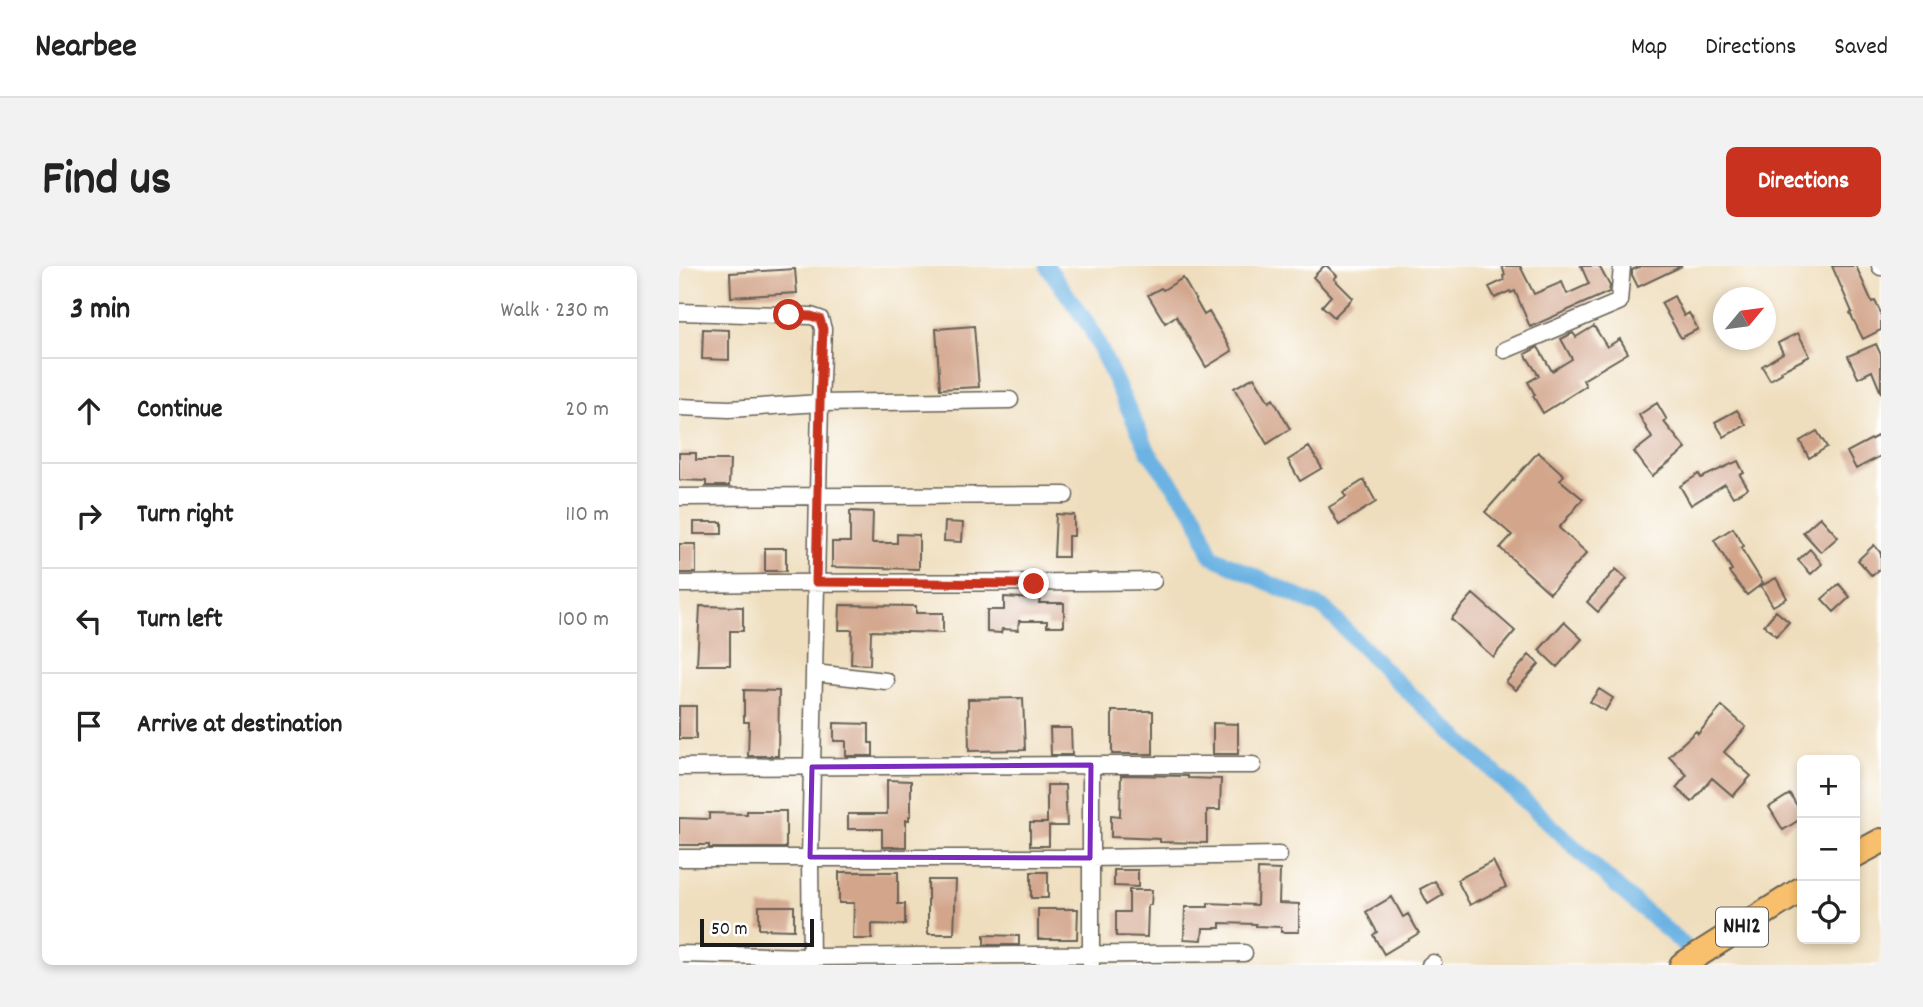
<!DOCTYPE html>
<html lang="en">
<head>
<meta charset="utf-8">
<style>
	:root { --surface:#fff; --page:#f2f2f2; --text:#222; --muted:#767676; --line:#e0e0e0; --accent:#c8321e }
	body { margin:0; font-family:Dekko,sans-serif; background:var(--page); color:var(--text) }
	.controls { position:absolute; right:21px; bottom:21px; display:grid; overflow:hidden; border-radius:10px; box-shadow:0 4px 10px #0003 }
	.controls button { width:63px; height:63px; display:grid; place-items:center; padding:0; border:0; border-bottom:2px solid var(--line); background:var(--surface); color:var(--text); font:35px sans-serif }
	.compass { position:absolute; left:1034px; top:21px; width:63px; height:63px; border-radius:50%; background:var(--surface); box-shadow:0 4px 10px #0003; rotate:61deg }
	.scale { position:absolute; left:21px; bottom:18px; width:114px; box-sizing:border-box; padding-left:7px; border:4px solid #1c1c1c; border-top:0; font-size:19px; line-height:24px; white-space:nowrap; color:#1c1c1c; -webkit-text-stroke:5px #fff; paint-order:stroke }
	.stop { position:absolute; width:21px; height:21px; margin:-16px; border:5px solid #c8321e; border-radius:50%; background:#fff }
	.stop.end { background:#c8321e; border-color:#fff; box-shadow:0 2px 7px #0008 }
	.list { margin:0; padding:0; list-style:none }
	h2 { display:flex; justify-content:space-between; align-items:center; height:91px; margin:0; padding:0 28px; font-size:30px }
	h2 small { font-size:23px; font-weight:400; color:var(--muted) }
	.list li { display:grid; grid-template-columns:46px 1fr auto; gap:21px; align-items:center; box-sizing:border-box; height:105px; padding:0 28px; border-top:2px solid var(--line) }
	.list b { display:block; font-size:26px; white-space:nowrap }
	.list em { font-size:23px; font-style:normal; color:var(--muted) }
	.icon { flex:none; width:38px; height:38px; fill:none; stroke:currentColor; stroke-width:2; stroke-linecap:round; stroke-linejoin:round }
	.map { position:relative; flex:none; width:1202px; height:699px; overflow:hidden; border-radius:10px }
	header { display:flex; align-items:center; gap:42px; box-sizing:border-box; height:98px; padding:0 35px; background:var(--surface); border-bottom:2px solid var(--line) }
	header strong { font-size:33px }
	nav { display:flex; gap:38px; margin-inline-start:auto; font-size:24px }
	.intro { display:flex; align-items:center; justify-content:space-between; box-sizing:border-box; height:168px; padding:0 42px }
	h1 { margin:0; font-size:49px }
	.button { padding:18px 32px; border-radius:10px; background:var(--accent); color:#fff; font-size:24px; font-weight:700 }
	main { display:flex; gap:42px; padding:0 42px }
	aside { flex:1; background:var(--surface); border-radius:10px; box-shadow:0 4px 10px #0003 }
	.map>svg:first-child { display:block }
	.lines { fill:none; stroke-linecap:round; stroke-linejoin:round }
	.canal { stroke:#6cb3e3; stroke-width:16 }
	.building { fill:#d3a68c }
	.minor-casing { stroke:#666054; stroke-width:19 }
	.trunk-casing { stroke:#666054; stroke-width:28 }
	.minor { stroke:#fff; stroke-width:16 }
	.trunk { stroke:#f8bf6c; stroke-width:24 }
	.route { stroke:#c8321e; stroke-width:9 }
	.marked { fill:none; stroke:#7b2cbf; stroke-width:5; stroke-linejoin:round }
	.labels { text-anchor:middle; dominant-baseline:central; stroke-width:5; stroke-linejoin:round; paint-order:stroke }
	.shield { fill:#fff; stroke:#606060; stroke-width:2 }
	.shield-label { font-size:23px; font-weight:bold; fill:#1c1c1c }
</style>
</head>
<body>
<header>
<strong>Nearbee</strong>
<nav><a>Map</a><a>Directions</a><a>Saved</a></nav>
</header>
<div class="intro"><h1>Find us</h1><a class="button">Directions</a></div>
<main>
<aside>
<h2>3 min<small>Walk · 230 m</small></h2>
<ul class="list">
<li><svg class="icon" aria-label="ahead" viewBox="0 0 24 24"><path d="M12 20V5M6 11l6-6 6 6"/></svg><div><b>Continue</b></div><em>20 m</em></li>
<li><svg class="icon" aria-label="right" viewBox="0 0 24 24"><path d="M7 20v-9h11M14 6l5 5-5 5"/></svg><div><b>Turn right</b></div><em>110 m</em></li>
<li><svg class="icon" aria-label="left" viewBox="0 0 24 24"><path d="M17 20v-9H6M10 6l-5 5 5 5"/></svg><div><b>Turn left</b></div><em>100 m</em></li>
<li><svg class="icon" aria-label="arrive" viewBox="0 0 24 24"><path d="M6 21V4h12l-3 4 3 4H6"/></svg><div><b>Arrive at destination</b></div></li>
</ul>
</aside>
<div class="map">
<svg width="1202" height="699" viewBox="0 0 1202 699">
	<rect width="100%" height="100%" fill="#fff"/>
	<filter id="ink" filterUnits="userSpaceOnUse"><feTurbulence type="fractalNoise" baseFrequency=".0143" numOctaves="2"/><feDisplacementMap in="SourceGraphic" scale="14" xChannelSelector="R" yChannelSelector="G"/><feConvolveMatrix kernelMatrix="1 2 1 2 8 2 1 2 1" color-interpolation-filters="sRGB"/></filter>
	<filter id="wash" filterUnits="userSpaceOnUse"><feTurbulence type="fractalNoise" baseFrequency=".00686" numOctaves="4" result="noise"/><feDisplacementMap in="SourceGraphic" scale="28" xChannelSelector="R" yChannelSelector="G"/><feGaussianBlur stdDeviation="1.57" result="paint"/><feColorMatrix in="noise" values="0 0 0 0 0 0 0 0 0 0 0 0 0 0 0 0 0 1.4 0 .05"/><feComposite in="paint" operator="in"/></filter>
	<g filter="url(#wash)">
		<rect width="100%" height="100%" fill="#efdebd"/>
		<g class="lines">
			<path class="canal" d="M368 0 411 61 470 187 517 249 532 290 646 343 713 411 935 618 1006 680"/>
		</g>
		<g id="blocks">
			<path class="building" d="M645 0H648L658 10 655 13 674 32 655 51 643 40 652 30 634 11Z
				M823 0H841L855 28 883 16 888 28 910 18 902 0H920L931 20 930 26 851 61 836 25 832 27 831 25 816 32 810 21 825 14 824 10 826 9Z
				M962 0H1003L959 21 953 9V4Z
				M1153 0H1177L1193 36 1196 35 1202 47V64L1184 73 1171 47 1173 46Z
				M116 3 118 27 52 31 51 7Z
				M504 12 525 49 530 46 553 85 527 101 497 50 486 57 469 29 482 22 484 24Z
				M995 30 1005 50 1010 47 1019 63 1002 72 982 37Z
				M295 60 300 121 261 123 257 63Z
				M915 60 928 81 941 73 949 87 904 114 907 120 864 147 854 130 856 129 849 116 860 110 846 88 859 81 873 105 893 93 882 73 894 67 897 71Z
				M24 63 50 64V94L23 93Z
				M1119 67 1131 90 1102 105 1103 107 1091 114 1083 100 1104 87 1099 77Z
				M1197 78 1202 89V127L1193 105 1179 112 1169 90Z
				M575 111 590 136 594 133 611 163 588 178 555 122Z
				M978 137 988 154 985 156 1007 183 973 210 955 186 973 172 960 149Z
				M1058 144 1067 159 1045 171 1036 156Z
				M1138 165 1148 181 1130 192 1121 175Z
				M1202 168V190L1177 203 1168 186Z
				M630 181 643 202 621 215 609 194Z
				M859 186 885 209 881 214 904 233 880 262 908 287 871 327 821 282 833 269 806 246Z
				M0 187H17V194H51L50 220H27V215L0 214Z
				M1059 195 1065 207 1061 209 1069 222 1054 231 1046 218 1012 239 1001 220 1020 208 1022 212Z
				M685 214 697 236 660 259 650 241 667 231 664 227Z
				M171 245 194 246 193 277H218V268L240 269V303L153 301V276H171Z
				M377 248 395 249V270H389V291H375Z
				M1141 251 1159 271 1142 286 1124 266Z
				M15 256H43V268H15Z
				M266 256 284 257 283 276 265 275Z
				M1054 262 1065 280 1062 282 1084 317 1068 329 1050 306 1053 304 1035 274Z
				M0 278H17V307H0Z
				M1195 279 1202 287V302L1193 310 1179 294Z
				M86 282H107V305H86Z
				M1131 283 1143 298 1132 308 1119 294Z
				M937 303 948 313 919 346 908 336Z
				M1097 312 1108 332 1094 340 1082 320Z
				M1160 318 1171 331 1155 346 1143 333Z
				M794 328 836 365 814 391 772 353Z
				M325 331 361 333 360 337H385V360H368V355H340L339 364 323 363 322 367 308 366V344H325Z
				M161 339 237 340V347H264V367L192 365 191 399 172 398 173 364H160Z
				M21 340 64 341V365H51V399H18Z
				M1097 345 1110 356 1097 370 1085 359Z
				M885 356 903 373 878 401 860 384Z
				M850 389 860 398 837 424 827 416Z
				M920 423 934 432 926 445 911 436Z
				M65 424 100 425 99 490H69L70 456H65Z
				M344 432 346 484 290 485 289 433Z
				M0 440H17V473H0Z
				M1043 440 1067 461 1045 486 1072 510 1054 530 1033 512 1013 536 997 522 1008 509 990 490 1017 465 1019 468Z
				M433 445H474V488H433Z
				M155 457 190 458V477H194V490H167V475H155Z
				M534 457 559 458V488H534Z
				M371 462H392L393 489H372Z
				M442 509 509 510V512L542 513 541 544H528V577L481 576V573L432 571V549L441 550Z
				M208 514 232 515V550H230V554H227V581H203V563H169V548H208Z
				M368 519H386L388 560H370V580H351V557H368Z
				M1111 528 1123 548V552L1104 564 1090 541Z
				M68 545H107V582H30V579H0V552L30 553V547L68 548Z
				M814 595 827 621 791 639 778 614Z
				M579 603 601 604 600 637 620 638V666H602V661L577 660V658L541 657V662H524L523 674 505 673 506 641H529V637L578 639Z
				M435 604H459V621L435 620Z
				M160 606H219V638H226V659L193 658V673H174L175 637H160Z
				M352 606H369V632H352Z
				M249 614H277L275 668H249Z
				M756 615 764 629 749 638 741 623Z
				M450 624H473L472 639H469L468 671 437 670V646H450Z
				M713 631 724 651 729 648 740 667 705 688 694 669 698 666 687 646Z
				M80 640H115V664L80 663Z
				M359 643H399L398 673H359Z
				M305 669 340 670V679H305Z"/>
		</g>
	</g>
	<g filter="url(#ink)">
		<use href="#blocks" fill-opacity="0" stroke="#666054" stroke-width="2"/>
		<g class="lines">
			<g class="minor-casing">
				<path id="minor" d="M1201 0 1202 1
					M0 46 132 50 141 53 144 63 141 137 131 591 132 699
					M826 84 940 36 943 0
					M0 141 50 143 141 137 331 134
					M0 231 386 229
					M0 318C158 315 316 318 474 315
					M135 407 207 415
					M0 501 412 499
					M0 592H411L600 589
					M0 688 133 691 565 687
					M412 698V499H574
					M751 699 754 697"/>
			</g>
			<g class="trunk-casing">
				<path id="trunk" d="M1176 589 1202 575
					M1003 699 1123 623"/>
			</g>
			<use href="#minor" class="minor"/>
			<use href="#trunk" class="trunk"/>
		</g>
	</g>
	<g class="lines" filter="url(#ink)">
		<path class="route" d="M110 49 132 50 141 53 144 63 141 137 137 316 355 318"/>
	</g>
	<path class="marked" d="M412 499 411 592 131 591 133 501Z"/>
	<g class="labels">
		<rect class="shield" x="1037" y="641.5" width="52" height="39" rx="5"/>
		<g class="shield-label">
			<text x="1063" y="661">NH12</text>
		</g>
	</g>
</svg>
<div class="controls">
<button>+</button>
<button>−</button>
<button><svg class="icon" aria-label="locate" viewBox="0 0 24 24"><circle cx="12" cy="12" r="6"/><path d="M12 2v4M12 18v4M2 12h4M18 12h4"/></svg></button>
</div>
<svg class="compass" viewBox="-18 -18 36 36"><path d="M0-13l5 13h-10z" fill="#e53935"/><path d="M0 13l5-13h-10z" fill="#767676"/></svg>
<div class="scale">50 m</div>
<div class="stop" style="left:110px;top:49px"></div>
<div class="stop end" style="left:355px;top:318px"></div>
</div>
</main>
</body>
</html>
